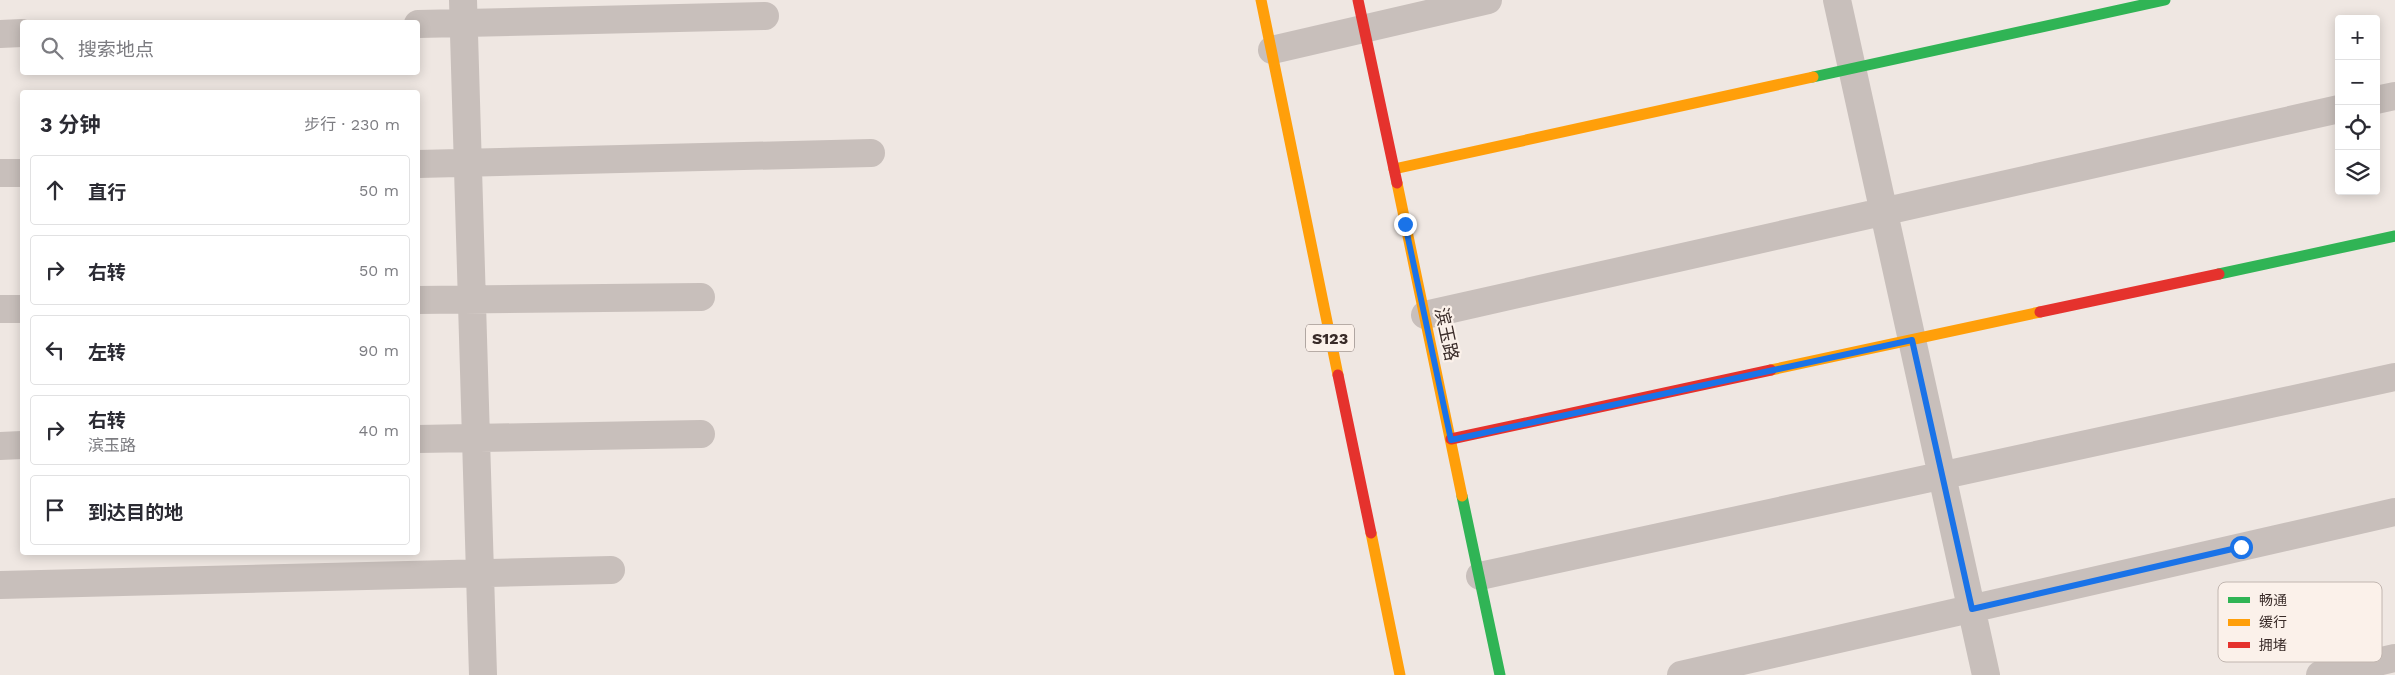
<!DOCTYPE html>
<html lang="zh">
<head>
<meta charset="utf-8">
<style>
	:root { --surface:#fff; --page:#f2f2f3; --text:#2b2b33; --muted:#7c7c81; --line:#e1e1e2 }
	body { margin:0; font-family:"Work Sans","Noto Sans SC",sans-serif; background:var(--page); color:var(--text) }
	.controls { position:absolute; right:15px; top:15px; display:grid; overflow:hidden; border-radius:5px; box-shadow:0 2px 12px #0003 }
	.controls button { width:45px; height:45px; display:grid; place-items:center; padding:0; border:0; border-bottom:1px solid var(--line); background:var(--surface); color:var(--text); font:25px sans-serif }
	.stop { position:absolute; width:15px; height:15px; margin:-11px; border:4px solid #1a73e8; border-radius:50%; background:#fff }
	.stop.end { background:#1a73e8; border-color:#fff; box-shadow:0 1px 5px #0008 }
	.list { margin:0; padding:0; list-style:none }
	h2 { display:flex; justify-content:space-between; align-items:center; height:65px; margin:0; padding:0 20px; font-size:21px }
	h2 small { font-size:16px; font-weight:400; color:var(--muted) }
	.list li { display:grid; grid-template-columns:32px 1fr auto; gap:15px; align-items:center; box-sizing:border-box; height:70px; margin:0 10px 10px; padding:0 10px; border:1px solid var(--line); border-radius:5px }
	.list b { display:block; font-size:19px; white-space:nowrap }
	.list p { margin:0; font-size:16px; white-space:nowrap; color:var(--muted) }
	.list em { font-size:16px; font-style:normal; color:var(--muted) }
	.icon { flex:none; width:28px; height:28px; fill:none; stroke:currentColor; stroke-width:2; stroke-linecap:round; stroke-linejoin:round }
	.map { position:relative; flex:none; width:2395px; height:675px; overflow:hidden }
	.search { position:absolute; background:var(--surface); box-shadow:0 2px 12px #0003; left:20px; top:20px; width:400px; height:55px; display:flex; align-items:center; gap:12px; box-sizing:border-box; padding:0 18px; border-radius:5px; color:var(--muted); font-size:19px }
	.panel { position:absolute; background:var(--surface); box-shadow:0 2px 12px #0003; left:20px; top:90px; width:400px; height:465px; border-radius:5px }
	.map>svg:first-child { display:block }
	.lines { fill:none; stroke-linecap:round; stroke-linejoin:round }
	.street { stroke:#c8bfbb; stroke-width:28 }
	.fast { stroke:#30b455; stroke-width:11 }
	.slow { stroke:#ff9f0a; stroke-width:11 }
	.jam { stroke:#e5322d; stroke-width:11 }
	.route { stroke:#1a73e8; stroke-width:6 }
	.labels { text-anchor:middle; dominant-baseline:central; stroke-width:4.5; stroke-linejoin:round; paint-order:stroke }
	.shield { fill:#fbf1ea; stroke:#736662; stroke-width:1 }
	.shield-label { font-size:16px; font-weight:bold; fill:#392b28 }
	.street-label { font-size:18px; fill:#392b28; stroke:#fbf1ea }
	.key { fill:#fbf1ea; stroke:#c1b6b0; stroke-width:1 }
	.key-label { font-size:14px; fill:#392b28 }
</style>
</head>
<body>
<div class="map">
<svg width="2395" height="675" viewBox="0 0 2395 675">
	<rect width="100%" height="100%" fill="#efe7e2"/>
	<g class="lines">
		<path class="street" d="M463 0 483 675
			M1837 0 1986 675
			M418 24 765 16
			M0 34 22 33
			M1272 50 1488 0
			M2376 100 2395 96
			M418 164 871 153
			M0 173H22
			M418 300 701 297
			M0 309H22
			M1425 315 2339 109
			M418 439 701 434
			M0 446 22 445
			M1480 576 2395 377
			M0 585 611 570
			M1681 675 2395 512
			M2320 675 2395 658"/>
		<path class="fast" d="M1813 77 2165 0
			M2219 274 2395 236
			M1462 496 1500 675"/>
		<path class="slow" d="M1261 0 1338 375
			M1394 169 1813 77
			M1397 183 1462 496
			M1771 370 2040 312
			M1371 533 1400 675"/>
		<path class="jam" d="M1358 0 1397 183
			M2040 312 2219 274
			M1338 375 1371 533
			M1451 439 1771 370"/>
	</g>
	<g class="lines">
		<path class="route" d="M1405 224 1451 440 1912 340 1972 609 2241 547"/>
	</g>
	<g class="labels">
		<rect class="shield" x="1306" y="324.5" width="48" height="27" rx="4"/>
		<g class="shield-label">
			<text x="1330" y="338">S123</text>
		</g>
		<g class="street-label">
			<text transform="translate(1447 334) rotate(78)">滨玉路</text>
		</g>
	</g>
	<rect x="2218" y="582" width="164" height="80" rx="8" class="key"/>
	<rect x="2228" y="597" width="22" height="6" fill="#30b455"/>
	<rect x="2228" y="619" width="22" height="7" fill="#ff9f0a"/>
	<rect x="2228" y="642" width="22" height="6" fill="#e5322d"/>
	<g class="key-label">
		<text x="2259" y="605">畅通</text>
		<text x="2259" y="627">缓行</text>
		<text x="2259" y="650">拥堵</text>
	</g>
</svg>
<div class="controls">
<button>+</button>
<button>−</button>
<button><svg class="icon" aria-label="locate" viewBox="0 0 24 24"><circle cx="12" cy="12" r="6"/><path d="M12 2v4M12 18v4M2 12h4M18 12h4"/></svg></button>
<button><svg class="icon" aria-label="layers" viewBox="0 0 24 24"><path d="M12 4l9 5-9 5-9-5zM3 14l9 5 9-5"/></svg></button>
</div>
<div class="stop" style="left:2241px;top:547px"></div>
<div class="stop end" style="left:1405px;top:224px"></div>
<div class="search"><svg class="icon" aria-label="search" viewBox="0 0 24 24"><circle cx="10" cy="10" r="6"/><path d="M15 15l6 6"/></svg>搜索地点</div>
<section class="panel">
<h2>3 分钟<small>步行 · 230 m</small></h2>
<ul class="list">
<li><svg class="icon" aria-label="ahead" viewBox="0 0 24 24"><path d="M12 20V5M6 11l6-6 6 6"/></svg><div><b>直行</b></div><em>50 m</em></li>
<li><svg class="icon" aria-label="right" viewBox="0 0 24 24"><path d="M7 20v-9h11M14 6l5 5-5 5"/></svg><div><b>右转</b></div><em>50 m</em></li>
<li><svg class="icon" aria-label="left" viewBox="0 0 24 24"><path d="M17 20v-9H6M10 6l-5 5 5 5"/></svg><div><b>左转</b></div><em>90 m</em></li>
<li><svg class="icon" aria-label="right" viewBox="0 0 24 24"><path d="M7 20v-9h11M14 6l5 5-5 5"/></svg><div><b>右转</b><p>滨玉路</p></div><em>40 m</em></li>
<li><svg class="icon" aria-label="arrive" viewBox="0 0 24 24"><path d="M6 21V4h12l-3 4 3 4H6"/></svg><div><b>到达目的地</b></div></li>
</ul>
</section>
</div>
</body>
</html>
